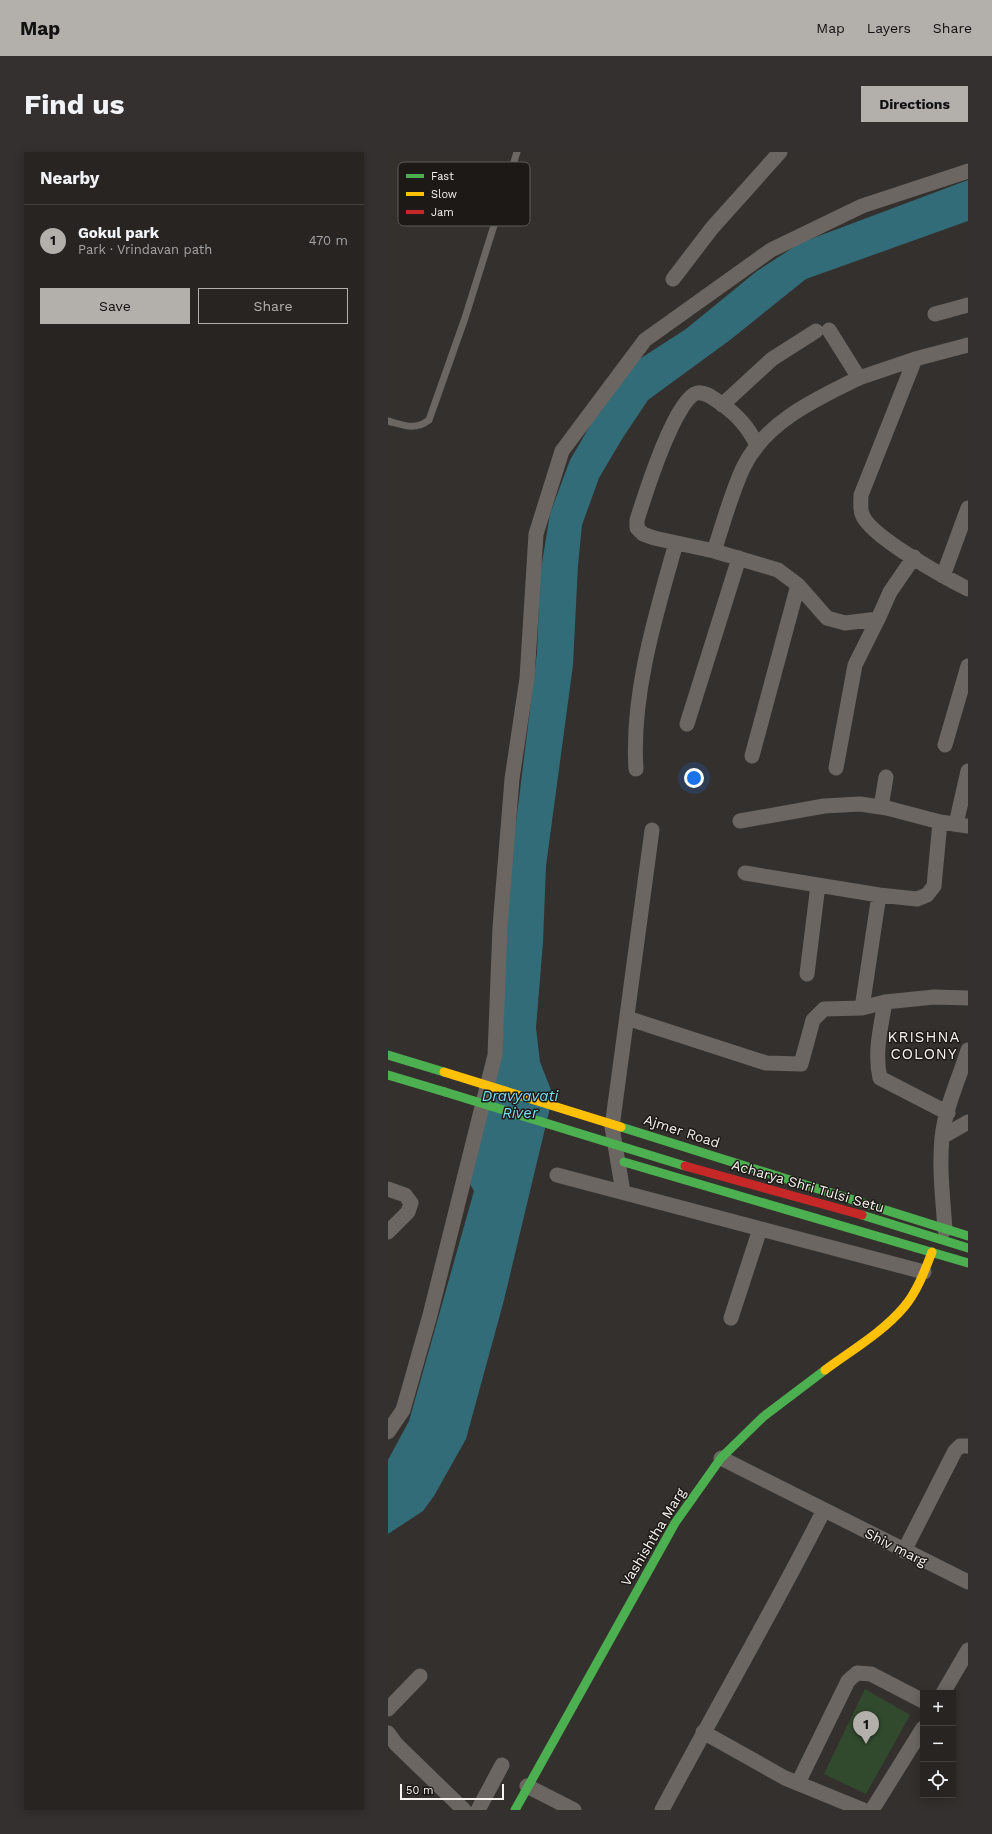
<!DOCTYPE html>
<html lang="en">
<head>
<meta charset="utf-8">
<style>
	:root { --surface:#272422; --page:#33302f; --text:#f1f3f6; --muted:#a4a4a5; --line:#434140; --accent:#b3afab }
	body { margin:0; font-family:"Work Sans",sans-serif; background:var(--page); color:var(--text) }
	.controls { position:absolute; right:12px; bottom:12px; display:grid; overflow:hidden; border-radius:0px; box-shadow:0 2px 10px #0003 }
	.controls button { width:36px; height:36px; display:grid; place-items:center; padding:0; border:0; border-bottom:1px solid var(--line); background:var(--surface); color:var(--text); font:20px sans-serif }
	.scale { position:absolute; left:12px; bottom:10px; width:104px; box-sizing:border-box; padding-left:4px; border:2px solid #f8f3ef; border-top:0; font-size:11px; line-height:14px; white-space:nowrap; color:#f8f3ef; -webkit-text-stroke:3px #1c1916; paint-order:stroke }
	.you { position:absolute; left:306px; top:626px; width:14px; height:14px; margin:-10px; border:3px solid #fff; border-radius:50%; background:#1a73e8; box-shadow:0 0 0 6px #1a73e833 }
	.badge { display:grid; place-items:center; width:26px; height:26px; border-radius:50%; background:var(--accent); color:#111; font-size:13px; font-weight:700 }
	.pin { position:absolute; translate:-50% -33px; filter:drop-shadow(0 1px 2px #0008) }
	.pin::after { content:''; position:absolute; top:21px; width:14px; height:12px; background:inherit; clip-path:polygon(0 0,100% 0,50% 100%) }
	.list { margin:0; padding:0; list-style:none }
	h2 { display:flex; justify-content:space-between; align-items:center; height:52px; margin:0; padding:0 16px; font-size:17px }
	h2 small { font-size:13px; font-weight:400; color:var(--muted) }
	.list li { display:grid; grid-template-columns:26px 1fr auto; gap:12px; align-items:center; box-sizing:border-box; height:72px; padding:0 16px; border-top:1px solid var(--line) }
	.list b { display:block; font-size:15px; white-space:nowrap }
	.list p { margin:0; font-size:13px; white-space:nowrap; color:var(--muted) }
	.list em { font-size:13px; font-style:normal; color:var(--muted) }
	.actions { display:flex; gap:8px; padding:12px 16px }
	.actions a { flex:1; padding:9px 0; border:1px solid var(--accent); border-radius:0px; text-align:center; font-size:14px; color:var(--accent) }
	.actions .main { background:var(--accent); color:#111 }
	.icon { flex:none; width:22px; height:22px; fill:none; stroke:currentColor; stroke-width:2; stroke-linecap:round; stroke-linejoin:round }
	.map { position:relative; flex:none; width:580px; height:1658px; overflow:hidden; border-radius:0px }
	header { display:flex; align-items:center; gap:24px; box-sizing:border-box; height:56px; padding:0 20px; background:var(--accent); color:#111 }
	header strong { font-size:19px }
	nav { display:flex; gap:22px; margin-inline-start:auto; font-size:14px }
	.intro { display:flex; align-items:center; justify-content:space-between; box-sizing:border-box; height:96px; padding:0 24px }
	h1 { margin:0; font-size:28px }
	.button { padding:10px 18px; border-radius:0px; background:var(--accent); color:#111; font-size:14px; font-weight:700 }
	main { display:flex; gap:24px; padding:0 24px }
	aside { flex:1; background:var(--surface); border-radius:0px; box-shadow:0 2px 10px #0003 }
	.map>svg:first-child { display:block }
	.green { fill:#314a2e }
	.water { fill:#326c79 }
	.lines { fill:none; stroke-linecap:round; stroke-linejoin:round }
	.lane { stroke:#6b6661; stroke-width:7 }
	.street { stroke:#6b6661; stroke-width:15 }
	.fast { stroke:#4caf50; stroke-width:9 }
	.slow { stroke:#ffc107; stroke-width:9 }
	.fast-bridge { stroke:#4caf50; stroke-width:9 }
	.slow-bridge { stroke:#ffc107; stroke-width:9 }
	.jam-bridge { stroke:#c62828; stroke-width:9 }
	.labels { text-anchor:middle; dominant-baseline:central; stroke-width:3; stroke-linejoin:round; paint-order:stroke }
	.street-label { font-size:14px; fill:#f8f3ef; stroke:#1c1916 }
	.neighbourhood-label { font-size:15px; letter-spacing:1px; fill:#f8f3ef; stroke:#1c1916 }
	.water-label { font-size:15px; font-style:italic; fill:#7bdef5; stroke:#1c1916 }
	.key { fill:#1c1916; stroke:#5e5a57; stroke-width:1 }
	.key-label { font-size:11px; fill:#f8f3ef }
</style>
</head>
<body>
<header>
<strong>Map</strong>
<nav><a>Map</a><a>Layers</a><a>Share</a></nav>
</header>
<div class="intro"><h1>Find us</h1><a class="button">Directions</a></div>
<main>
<aside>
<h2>Nearby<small></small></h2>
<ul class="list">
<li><span class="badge">1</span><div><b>Gokul park</b><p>Park · Vrindavan path</p></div><em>470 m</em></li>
</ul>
<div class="actions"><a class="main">Save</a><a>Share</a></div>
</aside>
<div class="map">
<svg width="580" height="1658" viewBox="0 0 580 1658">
	<rect width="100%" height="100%" fill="#34302d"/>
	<path class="green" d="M477 1537 522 1563 478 1642 436 1622Z"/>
	<path class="water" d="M580 28V69L418 127 342 188 260 248 234 287 211 326 194 373 190 413 185 513 158 714 155 790 148 876 152 910 165 943 116 1148 78 1287 46 1344 35 1359 0 1382V1308L21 1269 86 1039 82 1032 107 926 121 727 149 501 152 423 162 362 182 308 203 272 250 208 298 177 369 119 412 91Z"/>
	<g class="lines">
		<path class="lane" d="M0 269C15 273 27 279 41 268L77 166 129 0"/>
		<path class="street" d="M285 127 324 76 392 0
			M547 162 580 153
			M441 178 471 226 527 207 580 193
			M527 207 473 343C473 349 472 357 474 362 481 384 558 426 580 437
			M334 253 384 207 428 179
			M369 293C360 275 350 264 334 252 327 248 318 239 309 241 287 246 256 346 249 368V376L255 382 266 386 326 399 390 418 410 433 439 466 457 471 490 467 502 440 526 405
			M326 399C335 372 343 342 355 316 377 270 428 247 471 226
			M555 424 580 356
			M299 572 351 406
			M557 593 580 514
			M364 604 410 433
			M448 616 467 513 490 467
			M248 617C243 542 268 462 288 391
			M493 655 498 625
			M352 669 436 654 472 652 499 656 552 670 580 674
			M568 672 580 619
			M357 721 491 743 529 747 539 743 546 734 552 670
			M419 822 430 733
			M497 850C493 874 486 901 492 926L560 961
			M474 856 491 743
			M239 866 378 911 413 912 425 868 436 857 474 856 497 850 546 845 580 846
			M554 985 580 970
			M169 1023 536 1120
			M0 1037 17 1043 23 1051 20 1060 0 1080
			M235 1040 224 975 264 678
			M557 1078C555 1047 551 1017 554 986 557 956 571 927 580 898
			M343 1166 372 1077
			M0 1280 15 1258 42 1163 107 903 112 775 124 627 139 526 148 382 174 299 257 188 383 98 474 54 580 19
			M333 1306 580 1430
			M516 1399 567 1299 572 1294H580
			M555 1541 580 1498
			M0 1557 32 1524
			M315 1580 397 1626 475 1658
			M0 1581 8 1592 76 1658
			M410 1631 460 1529 469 1521 483 1522 535 1549
			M139 1634 186 1658
			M90 1658 114 1613
			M274 1658C327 1558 385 1459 436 1358
			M484 1658 535 1576"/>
		<path class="fast" d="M0 903 56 920
			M0 923 57 940
			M233 975 580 1084
			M236 1010 580 1111
			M127 1658 287 1371 333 1306 375 1265 437 1218"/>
		<path class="slow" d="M437 1218C464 1198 495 1180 516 1155 529 1140 537 1118 544 1100"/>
		<path class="fast-bridge" d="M57 940 297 1014
			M474 1063 580 1096"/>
		<path class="slow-bridge" d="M56 920 233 975"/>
		<path class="jam-bridge" d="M297 1014 474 1063"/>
	</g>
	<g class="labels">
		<g class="street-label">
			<text transform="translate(294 979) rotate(18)">Ajmer Road</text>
			<text transform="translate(420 1034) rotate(16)">Acharya Shri Tulsi Setu</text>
			<text transform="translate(265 1385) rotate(-59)">Vashishtha Marg</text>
			<text transform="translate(508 1395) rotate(27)">Shiv marg</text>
		</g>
		<g class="neighbourhood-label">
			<text x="536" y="885">KRISHNA<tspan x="536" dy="17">COLONY</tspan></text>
		</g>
		<g class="water-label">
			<text x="132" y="944">Dravyavati<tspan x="132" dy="17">River</tspan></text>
		</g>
	</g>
	<rect x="10" y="10" width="132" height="64" rx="6" class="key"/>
	<rect x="18" y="22" width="18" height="4" fill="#4caf50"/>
	<rect x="18" y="40" width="18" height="4" fill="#ffc107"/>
	<rect x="18" y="58" width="18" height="4" fill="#c62828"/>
	<g class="key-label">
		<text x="43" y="28">Fast</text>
		<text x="43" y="46">Slow</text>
		<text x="43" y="64">Jam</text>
	</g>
</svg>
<div class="controls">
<button>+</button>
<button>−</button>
<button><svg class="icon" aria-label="locate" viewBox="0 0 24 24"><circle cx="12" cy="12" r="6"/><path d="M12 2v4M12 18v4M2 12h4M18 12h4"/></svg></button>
</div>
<div class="scale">50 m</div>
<div class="you"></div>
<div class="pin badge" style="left:478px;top:1592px">1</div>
</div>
</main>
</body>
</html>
